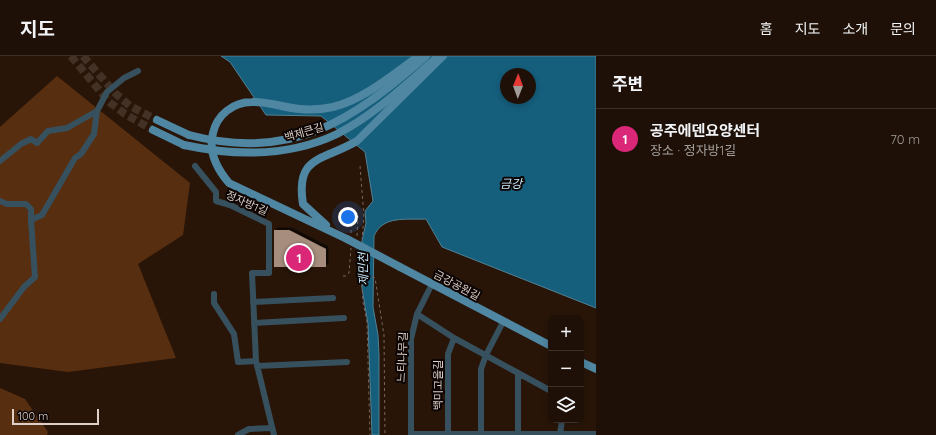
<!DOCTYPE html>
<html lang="ko">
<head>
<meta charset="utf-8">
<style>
	:root { --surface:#1e1006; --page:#2b1e14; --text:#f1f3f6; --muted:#a19d9b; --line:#3c3028; --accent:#db2777 }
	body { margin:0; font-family:Quicksand,"Noto Sans KR",sans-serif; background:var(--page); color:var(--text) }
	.controls { position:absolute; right:12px; bottom:12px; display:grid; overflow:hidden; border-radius:8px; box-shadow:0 2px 6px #0003 }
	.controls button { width:36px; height:36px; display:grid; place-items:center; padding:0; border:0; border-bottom:1px solid var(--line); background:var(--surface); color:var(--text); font:20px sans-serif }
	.compass { position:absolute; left:500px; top:12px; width:36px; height:36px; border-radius:50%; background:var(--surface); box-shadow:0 2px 6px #0003; rotate:1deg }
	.scale { position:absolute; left:12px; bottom:10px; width:87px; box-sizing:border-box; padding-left:4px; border:2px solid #ded0c8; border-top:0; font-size:11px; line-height:14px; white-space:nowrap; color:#ded0c8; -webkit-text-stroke:3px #0b0402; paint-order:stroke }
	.you { position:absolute; left:348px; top:161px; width:14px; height:14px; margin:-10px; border:3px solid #fff; border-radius:50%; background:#1a73e8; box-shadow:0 0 0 6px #1a73e833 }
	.badge { display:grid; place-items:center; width:26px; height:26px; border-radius:50%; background:var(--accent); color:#fff; font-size:13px; font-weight:700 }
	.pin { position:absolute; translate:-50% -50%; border:2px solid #fff; box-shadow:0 1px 4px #0006 }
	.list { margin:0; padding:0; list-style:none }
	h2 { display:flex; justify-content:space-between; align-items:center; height:52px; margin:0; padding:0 16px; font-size:17px }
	h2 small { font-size:13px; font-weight:400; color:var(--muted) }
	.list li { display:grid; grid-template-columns:26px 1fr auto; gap:12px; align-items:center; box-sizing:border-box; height:60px; padding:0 16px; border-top:1px solid var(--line) }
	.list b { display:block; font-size:15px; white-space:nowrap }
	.list p { margin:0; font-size:13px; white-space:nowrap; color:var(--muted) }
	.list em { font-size:13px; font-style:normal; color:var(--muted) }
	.icon { flex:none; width:22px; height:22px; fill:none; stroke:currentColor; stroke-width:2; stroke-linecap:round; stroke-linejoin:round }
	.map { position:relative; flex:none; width:596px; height:379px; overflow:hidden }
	header { display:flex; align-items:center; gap:24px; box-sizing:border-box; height:56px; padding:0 20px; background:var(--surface); border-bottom:1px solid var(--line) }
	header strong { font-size:19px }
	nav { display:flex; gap:22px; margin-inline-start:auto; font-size:14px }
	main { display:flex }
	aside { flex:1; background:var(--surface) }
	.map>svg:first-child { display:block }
	.green { fill:#582e10 }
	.water { fill:#155e7c; stroke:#518093; fill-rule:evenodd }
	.building { fill:#a68d7d; filter:url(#shadow) }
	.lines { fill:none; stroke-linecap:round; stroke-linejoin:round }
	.major-tunnel { stroke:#433125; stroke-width:8; stroke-dasharray:8 4; stroke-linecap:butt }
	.path { stroke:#77665b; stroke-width:1; stroke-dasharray:3 3; stroke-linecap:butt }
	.minor { stroke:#37505d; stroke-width:6 }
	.major { stroke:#4f86a1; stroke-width:8 }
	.major-bridge { stroke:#4f86a1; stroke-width:8 }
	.labels { text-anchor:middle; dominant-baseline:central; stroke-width:4; stroke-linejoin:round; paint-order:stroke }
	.street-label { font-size:11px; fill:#ded0c8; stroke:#0b0402 }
	.water-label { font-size:12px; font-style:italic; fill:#c7eafe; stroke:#0b0402 }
</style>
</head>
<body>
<header>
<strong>지도</strong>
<nav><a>홈</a><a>지도</a><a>소개</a><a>문의</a></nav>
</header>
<main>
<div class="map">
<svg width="596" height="379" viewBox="0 0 596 379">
	<defs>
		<filter id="shadow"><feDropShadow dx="2.5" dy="-2.5" stdDeviation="0" flood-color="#0009"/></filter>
	</defs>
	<rect width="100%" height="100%" fill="#281508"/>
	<path class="green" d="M57 20 190 127 183 179 138 208 176 302 68 316 0 307V71Z
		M0 332 25 343 48 376 47 379H0Z"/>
	<path class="water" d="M221 0H596V252L442 191 426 163C406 164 383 159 374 180L373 251 378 279 379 299V379H372L368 268 362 232V185L366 167 365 155 373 145 365 96 321 60 266 59 230 6ZM506 18H530V42H506Z"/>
	<path class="building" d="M274 174H289L326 193V211H274Z"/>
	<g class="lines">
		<path class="major-tunnel" d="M71 0 108 45 125 58 153 74
			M83 0 115 37 130 50 157 64"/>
		<path class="path" d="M360 110 364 161 362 183
			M351 177V160L355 158 358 160 357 181
			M360 198 363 246 367 266 370 379
			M361 216 375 222 384 279 385 379
			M343 220H346L349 217 351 192"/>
		<path class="minor" d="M0 105 21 88 31 83 37 87 48 75 67 72 97 55
			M195 110 216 136V145L230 149 269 168V217H252L256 305 274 379
			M0 145 7 148H26L31 153V164
			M214 238V247L234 278 238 306 256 305
			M253 246 333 242
			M417 258 454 282 551 335
			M0 263 24 231 35 221 31 164 42 159 75 102 81 98 94 78 97 55 107 36 124 22 138 15
			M254 267 344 262
			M257 310 347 306
			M518 317V379
			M411 378H596
			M238 379 249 373 272 372
			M411 379V283L417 258 432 228
			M448 379V298L454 282
			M481 379V313L486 299 503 266
			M560 379 562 364"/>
		<path class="major" d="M157 64 189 79
			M153 74 184 89
			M326 169 303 148C295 99 323 105 357 85L443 0
			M347 183 229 127C217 113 208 96 213 77 217 59 233 46 252 46 268 45 284 52 300 53 310 54 324 53 333 51 365 43 393 18 419 0
			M400 211 551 290
			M581 306 596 313"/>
		<path class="major-bridge" d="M189 79C292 106 352 65 426 0
			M184 89C235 100 289 101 337 78 375 59 407 27 439 0
			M347 183 400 211"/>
	</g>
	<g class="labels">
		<g class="street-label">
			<text transform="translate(304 76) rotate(-16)">백제큰길</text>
			<text transform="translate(247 147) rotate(24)">정자방1길</text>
			<text transform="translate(457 229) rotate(28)">금강공원길</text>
			<text transform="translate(402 301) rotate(-87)">느티나무길</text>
			<text transform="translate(438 329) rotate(-90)">백미고을길</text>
		</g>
		<g class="water-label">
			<text x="511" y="127">금강</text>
			<text transform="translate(363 213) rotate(-91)">제민천</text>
		</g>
	</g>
</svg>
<div class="controls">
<button>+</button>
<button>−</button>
<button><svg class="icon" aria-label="layers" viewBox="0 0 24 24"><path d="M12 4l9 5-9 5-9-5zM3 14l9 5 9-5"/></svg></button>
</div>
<svg class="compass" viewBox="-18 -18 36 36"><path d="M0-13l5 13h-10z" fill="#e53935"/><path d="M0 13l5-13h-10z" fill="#a19d9b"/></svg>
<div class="scale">100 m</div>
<div class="you"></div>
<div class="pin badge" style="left:299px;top:202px">1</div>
</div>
<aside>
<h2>주변<small></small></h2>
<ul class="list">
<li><span class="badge">1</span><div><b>공주에덴요양센터</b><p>장소 · 정자방1길</p></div><em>70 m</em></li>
</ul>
</aside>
</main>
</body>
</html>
